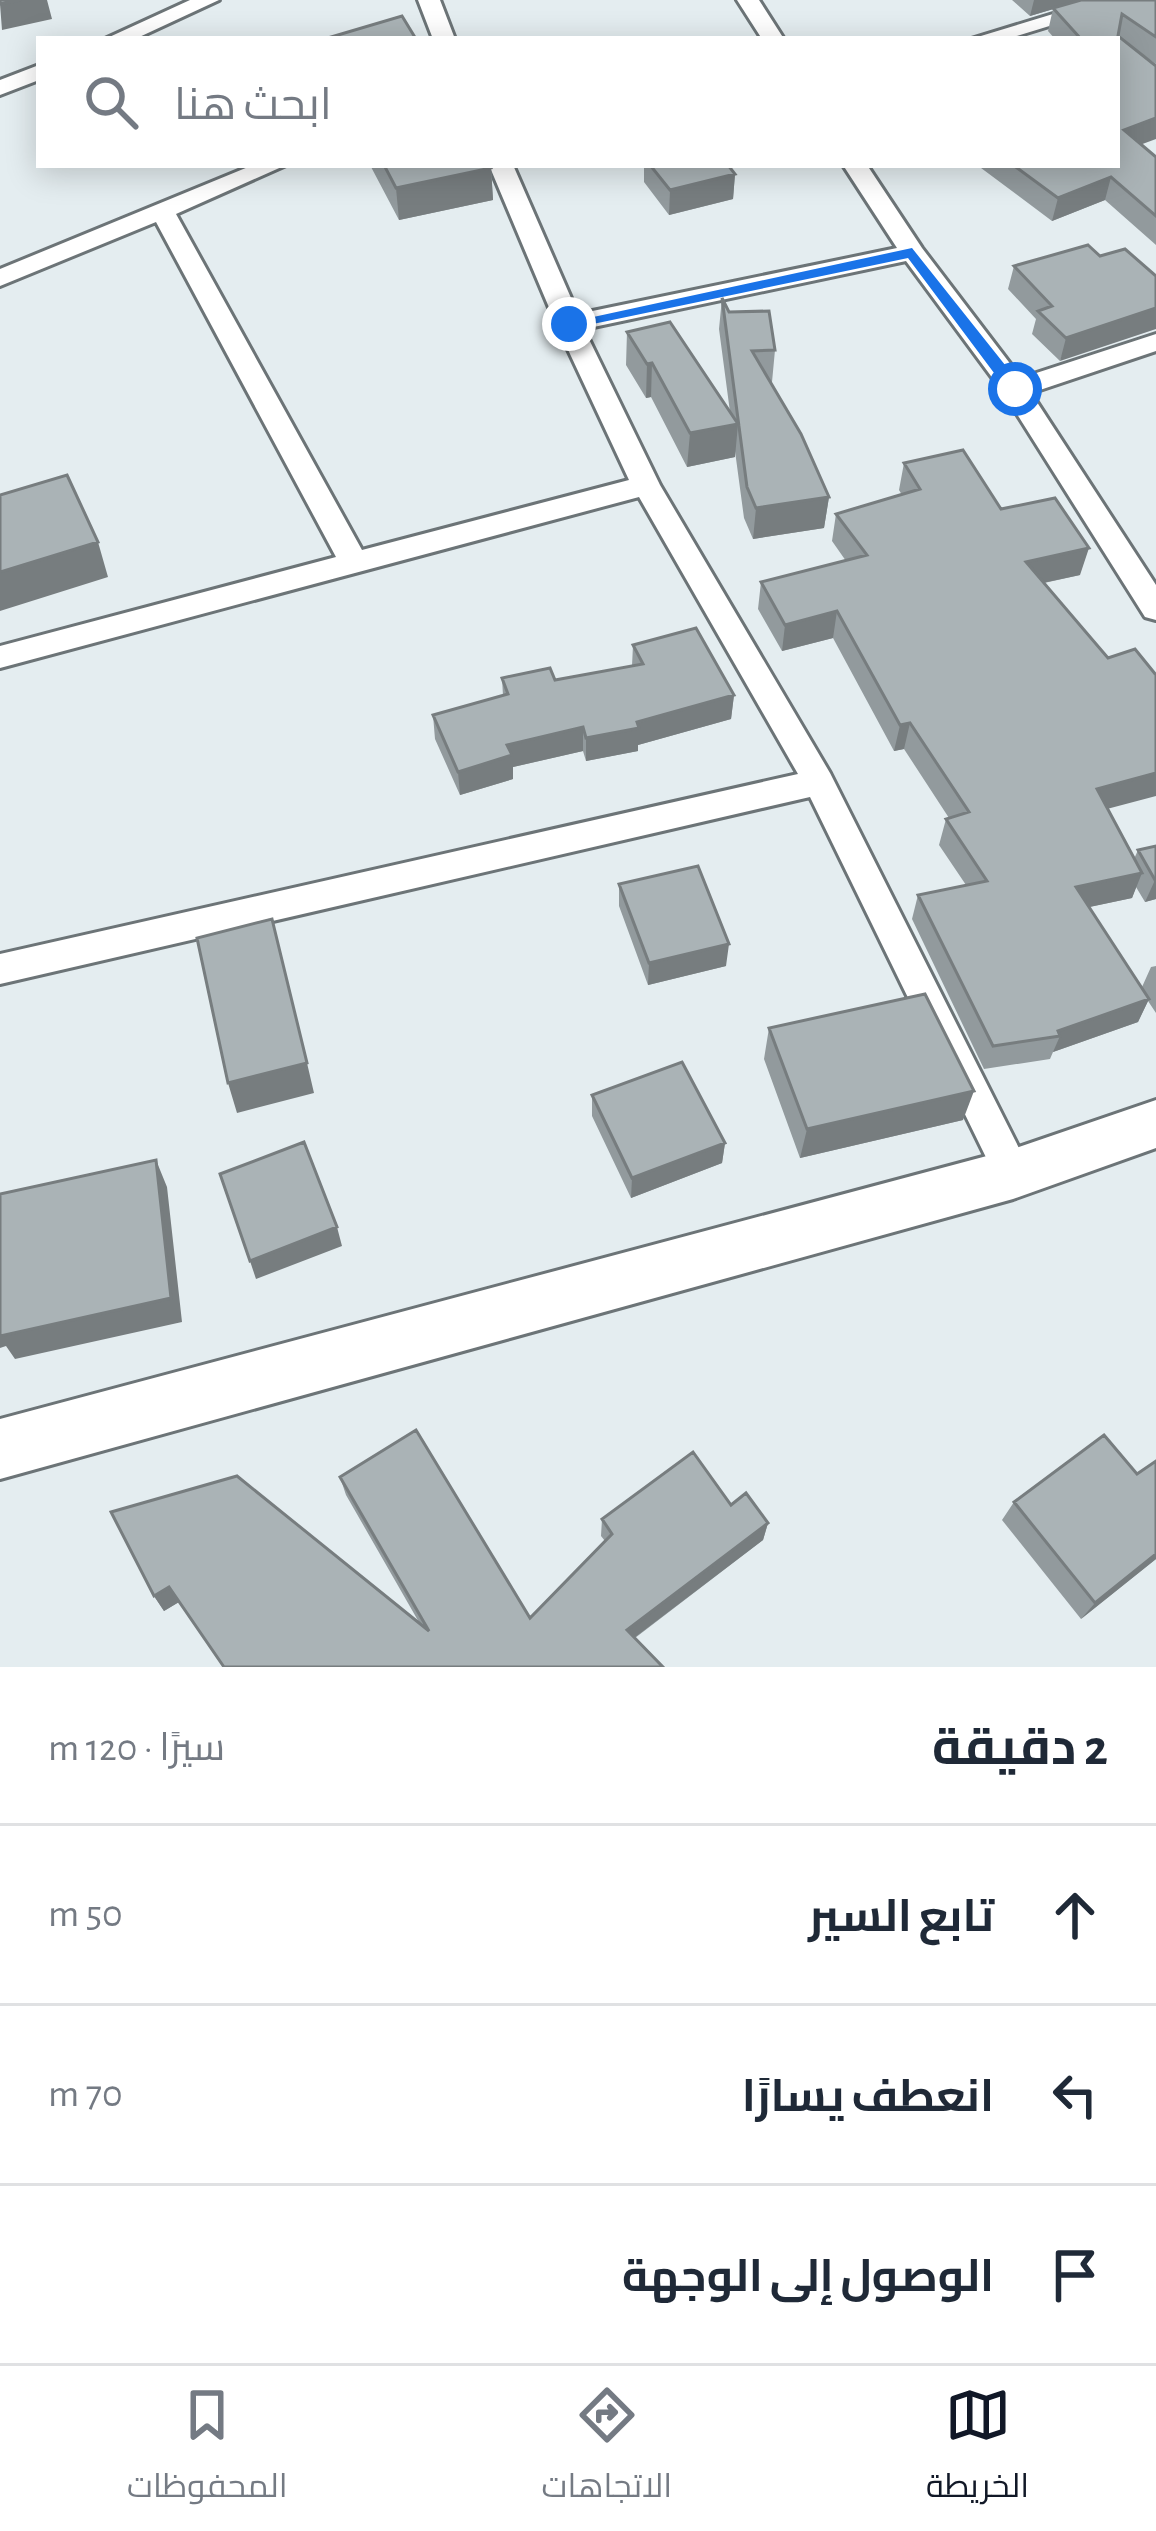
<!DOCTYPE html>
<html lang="ar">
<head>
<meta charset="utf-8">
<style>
	:root { --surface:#fff; --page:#f2f2f3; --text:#1f2937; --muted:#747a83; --line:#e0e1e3; --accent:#111827 }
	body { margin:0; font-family:"Alegreya Sans",Cairo,sans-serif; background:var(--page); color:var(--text); direction:rtl }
	.stop { position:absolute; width:36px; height:36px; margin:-27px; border:9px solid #1a73e8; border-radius:50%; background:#fff }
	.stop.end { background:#1a73e8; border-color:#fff; box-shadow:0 3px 12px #0008 }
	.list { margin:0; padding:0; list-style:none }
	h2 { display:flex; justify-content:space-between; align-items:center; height:156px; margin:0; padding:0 48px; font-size:51px }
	h2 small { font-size:39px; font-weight:400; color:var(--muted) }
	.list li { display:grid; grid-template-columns:78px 1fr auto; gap:36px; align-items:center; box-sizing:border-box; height:180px; padding:0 48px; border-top:3px solid var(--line) }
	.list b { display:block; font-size:45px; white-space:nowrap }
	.list em { font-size:39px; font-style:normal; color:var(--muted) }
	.icon { flex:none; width:66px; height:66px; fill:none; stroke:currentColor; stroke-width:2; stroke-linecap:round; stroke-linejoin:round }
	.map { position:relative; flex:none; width:1156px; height:1667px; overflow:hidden; direction:ltr }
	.search { position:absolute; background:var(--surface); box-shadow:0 6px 30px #0003; left:36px; right:36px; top:36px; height:132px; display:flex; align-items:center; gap:30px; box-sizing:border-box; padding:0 42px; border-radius:0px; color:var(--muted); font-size:45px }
	.sheet { height:696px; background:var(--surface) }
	nav { display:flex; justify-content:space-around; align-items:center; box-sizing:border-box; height:168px; border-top:3px solid var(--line); background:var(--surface); font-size:33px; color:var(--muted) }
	nav a { display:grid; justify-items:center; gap:6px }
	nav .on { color:var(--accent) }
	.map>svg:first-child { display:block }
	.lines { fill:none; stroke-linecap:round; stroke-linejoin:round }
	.street-casing { stroke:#6c7477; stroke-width:6 }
	.secondary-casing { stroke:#6c7477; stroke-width:6 }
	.street { fill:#fff; fill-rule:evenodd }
	.secondary { fill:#fff; fill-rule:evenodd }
	.wall { fill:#929a9d }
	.shaded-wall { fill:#777d7f }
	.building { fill:#aab3b6; stroke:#777d7f; stroke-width:3 }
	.route { fill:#1a73e8 }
</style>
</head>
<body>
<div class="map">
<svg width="1156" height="1667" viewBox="0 0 1156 1667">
	<rect width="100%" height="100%" fill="#e4edf0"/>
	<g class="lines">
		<g class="street-casing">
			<path id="street" d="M190 0H219L135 39H105Z
				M418 0H440L455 39H433Z
				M737 0H759L784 39H762Z
				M1099 0H1134L1007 39H971Z
				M39 65V80L0 95V80Z
				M253 165H286L176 214 362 550 629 480 556 324 489 165H513L578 314 897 248 843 165H867L922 248 1021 378 1156 334V351L1031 393 1156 585V620L1145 617 1005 395 906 261 584 329 660 485 830 773 1026 1162 1032 1174 1026 1186 1013 1191 1000 1186 810 797 0 984V954L798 774 639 497 0 668V646L336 557 156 222 0 286V269Z"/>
		</g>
		<g class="secondary-casing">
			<path id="secondary" d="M1156 1100V1148L1013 1199 0 1479V1419L1013 1149Z"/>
		</g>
		<use href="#street" class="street"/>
		<use href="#secondary" class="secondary"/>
	</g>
	<path class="wall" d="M1012 0H1156V64L1133 48 1141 144 1156 157V245L1105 200 1052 221 977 165H1117V39H1055L1048 31 1053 9 1030 16Z
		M370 165H490L491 168 493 200 399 220Z
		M644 165H728L735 174 733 199 669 215 644 182Z
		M1100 256 1060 361 1032 334 1036 319 1008 289 1014 266Z
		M722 298 729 312 775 350 772 382H770L829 497 824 528 753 539 744 518 735 451V457L687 467 651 397 646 398 626 365 627 332 730 412 719 329Z
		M904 463 1001 509 1080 575 1044 583 1108 809 1134 859 1138 850 1156 846V899L1145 902 1136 887 1132 898 1089 907 1142 987 1151 967 1156 966V1013L1148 1001 1138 1022 1053 1052 1050 1059 984 1069 912 919 918 895 966 885 939 845 946 819 949 818 904 749 894 751 833 638 782 651 758 609 761 582 846 561 832 541 836 514 902 495 899 490Z
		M633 645 734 695 731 719 638 745V751L586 761 583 751 513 767V779L460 795 435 739 433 715 503 696 502 678 555 680 632 666Z
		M619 884 726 966 648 985 619 906Z
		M769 1028 963 1120 800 1158 764 1059Z
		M592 1095 725 1143 722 1163 631 1198 592 1116Z
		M1156 1461V1559L1081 1619 1002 1520 1014 1502 1137 1474Z
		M340 1477 530 1618 605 1541 601 1536 602 1519 731 1505 768 1523 763 1540 635 1638 663 1667 179 1602 164 1611 154 1596 420 1624 346 1495Z"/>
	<path class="shaded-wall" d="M21 0H47L52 19 2 30 0 4Z
		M1034 0H1084L1030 16Z
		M1156 109V139L1118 153 1124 130Z
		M491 168 493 200 399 220 396 188Z
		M735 174 733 199 669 215 670 190Z
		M1111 177 1105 200 1052 221 1058 198Z
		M1156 308V329L1060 361 1066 338Z
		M652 363 651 397 646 398 647 364Z
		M738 424 735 457 687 467 690 433Z
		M829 497 824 528 753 539 756 508Z
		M98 542 108 577 0 611V572Z
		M1089 548 1080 575 1019 588 1026 562Z
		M837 611 833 638 782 651 785 625Z
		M734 695 731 719 638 745V751L586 761V738Z
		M910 723 904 749 894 751 900 725Z
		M583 727V751L513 767V779L460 795 458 772 507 745Z
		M1156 773V796L1088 814 1097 789Z
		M1142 873 1132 898 1066 912 1076 887Z
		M1156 879V899L1145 902 1155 880Z
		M729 944 726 966 648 985 649 963Z
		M1149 999 1138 1022 1053 1052 1060 1036 1058 1031Z
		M307 1063 314 1093 237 1113 228 1083Z
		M974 1091 963 1120 800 1158 807 1129Z
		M725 1143 722 1163 631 1198 632 1178Z
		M156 1160 167 1187 182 1322 15 1359 6 1346 0 1348V1323Z
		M337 1227 342 1246 256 1279 250 1261Z
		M768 1523 763 1540 626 1644 627 1630Z
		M1156 1554V1559L1081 1619 1095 1603Z
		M169 1587 179 1602 164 1611 154 1596Z"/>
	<path class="building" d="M0 0H21L0 4Z
		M1081 0H1156V37L1122 14 1118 36 1156 66V118L1124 130 1156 157V216L1111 177 1058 198 1013 165H1117V39H1081L1053 8Z
		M402 16 416 39H333L331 37Z
		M384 165H490L491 168 396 188Z
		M650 165H728L735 174 670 190Z
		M1088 245 1100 256 1125 249 1156 276V308L1066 338 1038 311 1052 306 1014 266Z
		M722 298 729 312 769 311 775 350 752 351 801 434 829 497 756 508 747 487Z
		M670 322 738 424 690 433 652 363 647 364 627 332Z
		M963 450 1001 509 1055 498 1089 548 1026 562 1108 658 1135 649 1156 675V773L1097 789 1142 873 1076 887 1149 999 1058 1031 1060 1036 993 1046 918 895 987 881 946 819 969 812 910 723 900 725 837 611 785 625 761 582 867 555 836 514 920 489 904 463Z
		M67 475 98 542 0 572V495Z
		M696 628 734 695 637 722 639 728 586 738 583 727 507 745 512 755 458 772 433 715 508 694 502 678 550 668 555 680 643 664 633 645Z
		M1156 846V879L1155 880 1138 850Z
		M698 866 729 944 649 963 619 884Z
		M272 919 307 1063 228 1083 197 938Z
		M925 994 974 1091 807 1129 769 1028Z
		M682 1062 725 1143 632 1178 592 1095Z
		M304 1142 337 1227 250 1261 220 1174Z
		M156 1160 171 1298 0 1336V1194Z
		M416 1430 530 1618 612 1534 602 1519 693 1452 731 1505 746 1493 768 1523 627 1630 663 1667H224L169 1587 154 1596 111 1512 237 1476 429 1631 340 1477Z
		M1104 1435 1137 1474 1156 1461V1554L1095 1603 1014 1502Z"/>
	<path class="route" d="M912 248 1021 385V393H1009L908 258 569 329 561 324Z"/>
</svg>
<div class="stop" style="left:1015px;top:389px"></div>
<div class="stop end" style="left:569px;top:324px"></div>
<div class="search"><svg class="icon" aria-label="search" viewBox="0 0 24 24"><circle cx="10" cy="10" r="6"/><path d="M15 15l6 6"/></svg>ابحث هنا</div>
</div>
<section class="sheet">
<h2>2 دقيقة<small>سيرًا · 120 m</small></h2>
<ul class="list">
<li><svg class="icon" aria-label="ahead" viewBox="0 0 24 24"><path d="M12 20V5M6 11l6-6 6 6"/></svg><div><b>تابع السير</b></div><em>50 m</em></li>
<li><svg class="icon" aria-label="left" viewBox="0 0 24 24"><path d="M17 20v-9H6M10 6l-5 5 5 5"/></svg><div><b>انعطف يسارًا</b></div><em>70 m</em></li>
<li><svg class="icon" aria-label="arrive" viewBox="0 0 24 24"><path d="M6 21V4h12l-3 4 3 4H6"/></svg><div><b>الوصول إلى الوجهة</b></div></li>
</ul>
</section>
<nav>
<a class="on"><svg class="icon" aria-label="map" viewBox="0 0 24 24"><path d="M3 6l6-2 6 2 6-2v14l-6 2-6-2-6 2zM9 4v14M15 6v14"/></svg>الخريطة</a>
<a><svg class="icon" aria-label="directions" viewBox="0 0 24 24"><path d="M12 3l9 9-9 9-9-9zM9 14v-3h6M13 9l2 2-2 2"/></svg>الاتجاهات</a>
<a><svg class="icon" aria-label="saved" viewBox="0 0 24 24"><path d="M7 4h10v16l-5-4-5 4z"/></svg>المحفوظات</a>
</nav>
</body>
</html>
